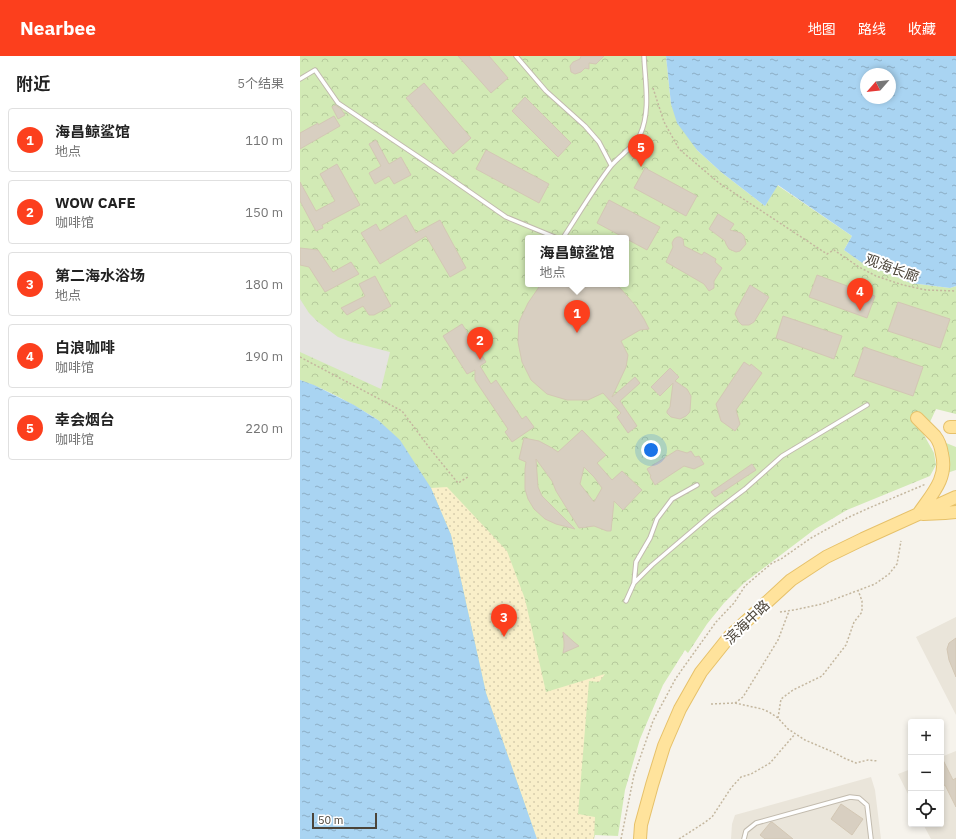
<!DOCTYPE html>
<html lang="zh">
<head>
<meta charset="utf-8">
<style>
	:root { --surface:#fff; --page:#f6f6f6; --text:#222; --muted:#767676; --line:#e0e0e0; --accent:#fc3f1d }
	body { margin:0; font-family:"IBM Plex Sans","Noto Sans SC",sans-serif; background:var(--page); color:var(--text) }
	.controls { position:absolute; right:12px; bottom:12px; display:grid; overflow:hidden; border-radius:4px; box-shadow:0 2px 6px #0003 }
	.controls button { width:36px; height:36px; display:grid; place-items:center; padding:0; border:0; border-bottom:1px solid var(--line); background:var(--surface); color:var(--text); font:20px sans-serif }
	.compass { position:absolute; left:560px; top:12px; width:36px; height:36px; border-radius:50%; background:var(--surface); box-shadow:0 2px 6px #0003; rotate:242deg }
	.scale { position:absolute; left:12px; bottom:10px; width:65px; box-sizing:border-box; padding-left:4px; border:2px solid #4b4439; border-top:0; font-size:11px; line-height:14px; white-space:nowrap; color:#4b4439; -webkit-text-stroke:3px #fff; paint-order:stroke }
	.you { position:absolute; left:351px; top:394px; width:14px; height:14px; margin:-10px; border:3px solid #fff; border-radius:50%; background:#1a73e8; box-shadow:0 0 0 6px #1a73e833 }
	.badge { display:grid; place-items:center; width:26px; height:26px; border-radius:50%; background:var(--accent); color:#fff; font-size:13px; font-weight:700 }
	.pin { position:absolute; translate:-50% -33px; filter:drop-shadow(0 1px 2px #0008) }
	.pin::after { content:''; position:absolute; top:21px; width:14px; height:12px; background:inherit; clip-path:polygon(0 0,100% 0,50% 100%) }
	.popup { position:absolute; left:225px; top:179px; width:104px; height:52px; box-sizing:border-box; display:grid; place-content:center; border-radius:4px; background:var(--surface); filter:drop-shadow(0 1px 3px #0005); font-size:13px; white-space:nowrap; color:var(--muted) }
	.popup b { font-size:15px; color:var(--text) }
	.popup::after { content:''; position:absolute; left:50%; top:100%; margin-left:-8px; border:8px solid transparent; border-top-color:var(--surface) }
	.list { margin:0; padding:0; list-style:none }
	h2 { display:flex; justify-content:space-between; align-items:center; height:52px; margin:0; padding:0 16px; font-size:17px }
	h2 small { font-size:13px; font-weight:400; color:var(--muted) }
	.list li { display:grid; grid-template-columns:26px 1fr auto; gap:12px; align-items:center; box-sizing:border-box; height:64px; margin:0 8px 8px; padding:0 8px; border:1px solid var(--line); border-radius:4px }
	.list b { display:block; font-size:15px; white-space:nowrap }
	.list p { margin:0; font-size:13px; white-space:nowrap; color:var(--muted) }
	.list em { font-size:13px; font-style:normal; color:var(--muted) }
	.icon { flex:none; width:22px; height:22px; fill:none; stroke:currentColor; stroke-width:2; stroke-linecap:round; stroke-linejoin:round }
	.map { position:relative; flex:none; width:656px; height:783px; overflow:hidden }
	header { display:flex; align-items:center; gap:24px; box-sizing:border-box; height:56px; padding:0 20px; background:var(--accent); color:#fff }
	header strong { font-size:19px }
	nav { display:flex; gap:22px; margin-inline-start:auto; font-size:14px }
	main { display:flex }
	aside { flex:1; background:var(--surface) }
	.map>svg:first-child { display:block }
	.residential { fill:#eae5da }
	.grass { fill:#d2eab5 }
	.forest { fill:url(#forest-crowns); fill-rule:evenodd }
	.sand { fill:url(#sand-dots) }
	.parking { fill:#e5e3e0 }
	.water { fill:url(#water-ripples); fill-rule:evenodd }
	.building { fill:#d8cfc1; stroke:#d3c7b4; fill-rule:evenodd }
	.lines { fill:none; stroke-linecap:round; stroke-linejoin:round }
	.service-casing { stroke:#c2bbae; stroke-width:5.5 }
	.primary-casing { stroke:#e6c16a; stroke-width:14 }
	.path { stroke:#c4b79f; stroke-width:1.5; stroke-dasharray:2 2; stroke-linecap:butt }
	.service { stroke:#fff; stroke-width:3.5 }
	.primary { stroke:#ffe39c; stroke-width:12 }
	.labels { text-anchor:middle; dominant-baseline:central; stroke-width:4; stroke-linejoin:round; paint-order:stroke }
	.street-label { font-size:14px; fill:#4b4439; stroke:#fff }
</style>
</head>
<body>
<header>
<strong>Nearbee</strong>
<nav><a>地图</a><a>路线</a><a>收藏</a></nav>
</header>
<main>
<aside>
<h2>附近<small>5个结果</small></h2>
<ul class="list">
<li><span class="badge">1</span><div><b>海昌鲸鲨馆</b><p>地点</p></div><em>110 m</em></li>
<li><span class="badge">2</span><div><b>WOW CAFE</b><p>咖啡馆</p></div><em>150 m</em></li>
<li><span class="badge">3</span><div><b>第二海水浴场</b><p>地点</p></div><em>180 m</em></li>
<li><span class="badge">4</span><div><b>白浪咖啡</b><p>咖啡馆</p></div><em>190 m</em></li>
<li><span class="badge">5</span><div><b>幸会烟台</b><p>咖啡馆</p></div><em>220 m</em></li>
</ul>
</aside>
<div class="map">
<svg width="656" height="783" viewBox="0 0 656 783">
	<defs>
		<pattern id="forest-crowns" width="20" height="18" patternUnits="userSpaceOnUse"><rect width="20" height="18" fill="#d2eab5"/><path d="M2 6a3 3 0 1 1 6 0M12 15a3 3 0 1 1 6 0" fill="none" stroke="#b6ca9c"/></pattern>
		<pattern id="sand-dots" width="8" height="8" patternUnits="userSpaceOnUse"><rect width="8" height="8" fill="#f9efc9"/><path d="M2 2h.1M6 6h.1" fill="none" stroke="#d7cead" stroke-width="1.8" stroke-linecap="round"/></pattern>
		<pattern id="water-ripples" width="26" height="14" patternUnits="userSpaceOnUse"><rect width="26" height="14" fill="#a9d4f2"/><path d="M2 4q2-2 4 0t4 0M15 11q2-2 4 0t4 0" fill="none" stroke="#8caec5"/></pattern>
	</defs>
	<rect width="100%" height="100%" fill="#f6f3ec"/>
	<path class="residential" d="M656 561V659L616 581Z
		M656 695V783H631L623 768H641V701Z
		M611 713V744L598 718Z
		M571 721 575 734 581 783H431L432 768 435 759Z"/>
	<path class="grass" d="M641 385 656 391V414L647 417Z"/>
	<path class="forest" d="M0 0H366L371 48 397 94 421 116 465 150 477 129 552 180 544 194 568 211 586 216 611 227 650 232 656 230V358L636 353 624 379 634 397 636 409 630 420 547 454 515 473 444 527 424 547 407 568 388 597 385 594 363 629 340 683 325 734 318 780 295 779 294 783H237L78 364C53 348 28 334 0 324ZM228 182H326V228H228Z"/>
	<path class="sand" d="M147 431 207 495 225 543 246 636 305 618 299 626 289 625 278 758 295 761 294 783H237L186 637 151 479 131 432Z"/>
	<path class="parking" d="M0 243 9 257 18 266 38 281 51 286 90 296 81 333 0 296Z"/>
	<path class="water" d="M366 0H656V230L650 232 611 227 586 216 568 211 544 194 552 180 478 129 465 150 421 116 397 94 377 67 371 48ZM566 18H590V42H566Z
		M0 324 14 329 54 349 78 364 100 384 131 432 151 479 186 637 237 783H0Z"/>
	<path class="building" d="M158 0H189L208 22 191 37Z
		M281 0H304L296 8 289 7V13L285 12 281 16 275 18 271 16 270 10 273 6 280 3Z
		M124 27 171 82 153 98 106 42Z
		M225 41 271 87 258 101 212 55Z
		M35 49 41 53 45 59 38 63 32 51Z
		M34 60 40 70 0 93V77L18 67V69Z
		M76 84 89 108 101 101 111 119 94 128 89 120 75 128 69 117 81 110 69 88Z
		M186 94 249 128 239 147 176 113Z
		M37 108 60 149 22 169 23 172 16 175 0 145V126L16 155 35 145 20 118Z
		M345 112 397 140 386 160 334 132Z
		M309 144 360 171 347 194 297 167Z
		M418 158 434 168 430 174 441 177 444 180 446 188 440 195 436 196 429 193 426 188 425 185 409 173Z
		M106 159 116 177 140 164 166 212 150 221 126 180 80 208 61 177 76 168 80 175Z
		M377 181H380L383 183 384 190 402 199 404 196 416 203 415 206 422 212 414 225V232L409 235 404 228 366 206 373 191 372 187 374 183Z
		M0 192 18 194 33 216 51 206 59 218 25 236 9 211 0 209Z
		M517 219 575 240 567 262 509 241Z
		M75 220 91 250 74 259H69L63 250 47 259 41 252 65 240 59 228Z
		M241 228H313L320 232 335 249 344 263 349 273 340 274 321 285 328 299 326 311 312 341 335 321 340 327 320 345 337 370 328 377 317 361 321 357 303 337 288 344H267L247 338 231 324 222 306 218 286 219 266 228 247Z
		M450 229 469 241 454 266 449 269H442L439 266 435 258 437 253Z
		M598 246 650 263 640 292 588 275Z
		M483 260 542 280 534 303 476 282Z
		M162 268 186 306 180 310 191 328 196 324 222 363 226 360 234 371 212 386 205 376 208 373 175 324V314L167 318 143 280Z
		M564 291 623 311 613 340 554 320Z
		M444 306 450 310 451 308 462 317 436 354 440 368 435 375 421 365 416 348Z
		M370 312 379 321 375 325 387 333 391 340 390 355 389 357 386 360 380 363 371 361 367 357V355L370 351 373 327 360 340 351 331Z
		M282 374 306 399 297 407 312 424 322 415 342 434 323 454 314 445 311 475H307L294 470 279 472 256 435 252 425 236 403 238 431 242 440 275 473 256 468 245 463 234 453 228 443 225 433V413L226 406 219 403 224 382 239 385 252 392 258 396ZM284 411 294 421 302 432 294 446 280 428Z
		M377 394 387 397 391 395 395 401 399 400 404 408 394 413 384 410 355 429 350 421 351 420 347 413Z
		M452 408 456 414 415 441 411 436Z
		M263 576 274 586 279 590 263 597 264 591V586Z
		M656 582V621L649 604 647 593 649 587Z
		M641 700 653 724 656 722V751L645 729 641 731Z
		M541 748 563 763 552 779 531 763Z
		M472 766 493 783H465L460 779 470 767Z"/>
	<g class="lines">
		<g class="service-casing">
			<path id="service" d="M216 0 246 35 285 70 299 86 311 109
				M0 23 15 14 38 47 144 118 206 161 257 182
				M263 182C278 159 294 132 311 110 319 100 334 91 340 79 351 55 345 26 344 0
				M334 527 336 506 350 482 357 463 372 443 397 429
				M326 545 334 527 352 509 412 458 445 433 482 400 567 349
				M444 783 446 775 456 767 550 741 559 742 567 749 571 783"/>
		</g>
		<g class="primary-casing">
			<path id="primary" d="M617 362C623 368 629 374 635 380 639 385 641 391 642 398 648 422 632 438 619 457
				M650 371H656
				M623 458 645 457 656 456
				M340 783 341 769 352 729 364 690 380 653 401 616 429 581 491 524 526 501 563 483 656 441"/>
		</g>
		<path class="path" d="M353 32 364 66 379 93 419 127 527 198 534 194 559 211 576 220 603 229 626 234 656 235
			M0 301 102 355 131 394 158 427 168 421
			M480 556 494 554 522 548 575 528 589 518 597 508 601 485
			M435 647 462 653 469 656 478 662 488 673 505 684 533 696 544 702 556 707 568 704 578 705
			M411 648 435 647 443 641 478 584 489 555
			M478 662 481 643 493 634 522 620 546 589 554 566 562 556V545L558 534
			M321 783 334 719 353 665 376 622 416 566 434 547 445 530 472 507 481 503 511 482 547 462 569 452 626 428
			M379 783 404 767 412 761 431 732 441 721 451 718 470 707 495 678"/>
		<use href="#service" class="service"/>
		<use href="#primary" class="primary"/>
	</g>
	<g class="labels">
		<g class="street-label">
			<text transform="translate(592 212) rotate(20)">观海长廊</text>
			<text transform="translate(447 566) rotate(-44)">滨海中路</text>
		</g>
	</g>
</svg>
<div class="controls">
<button>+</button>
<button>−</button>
<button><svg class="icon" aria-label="locate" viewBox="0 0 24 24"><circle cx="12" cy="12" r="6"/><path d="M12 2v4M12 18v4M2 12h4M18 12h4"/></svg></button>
</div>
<svg class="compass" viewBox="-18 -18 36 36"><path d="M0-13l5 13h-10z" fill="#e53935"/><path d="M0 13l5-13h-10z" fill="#767676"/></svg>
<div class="scale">50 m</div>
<div class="you"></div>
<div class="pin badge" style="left:277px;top:277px">1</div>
<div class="popup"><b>海昌鲸鲨馆</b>地点</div>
<div class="pin badge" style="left:180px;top:304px">2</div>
<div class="pin badge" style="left:204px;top:581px">3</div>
<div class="pin badge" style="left:560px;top:255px">4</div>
<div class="pin badge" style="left:341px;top:111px">5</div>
</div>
</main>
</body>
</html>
